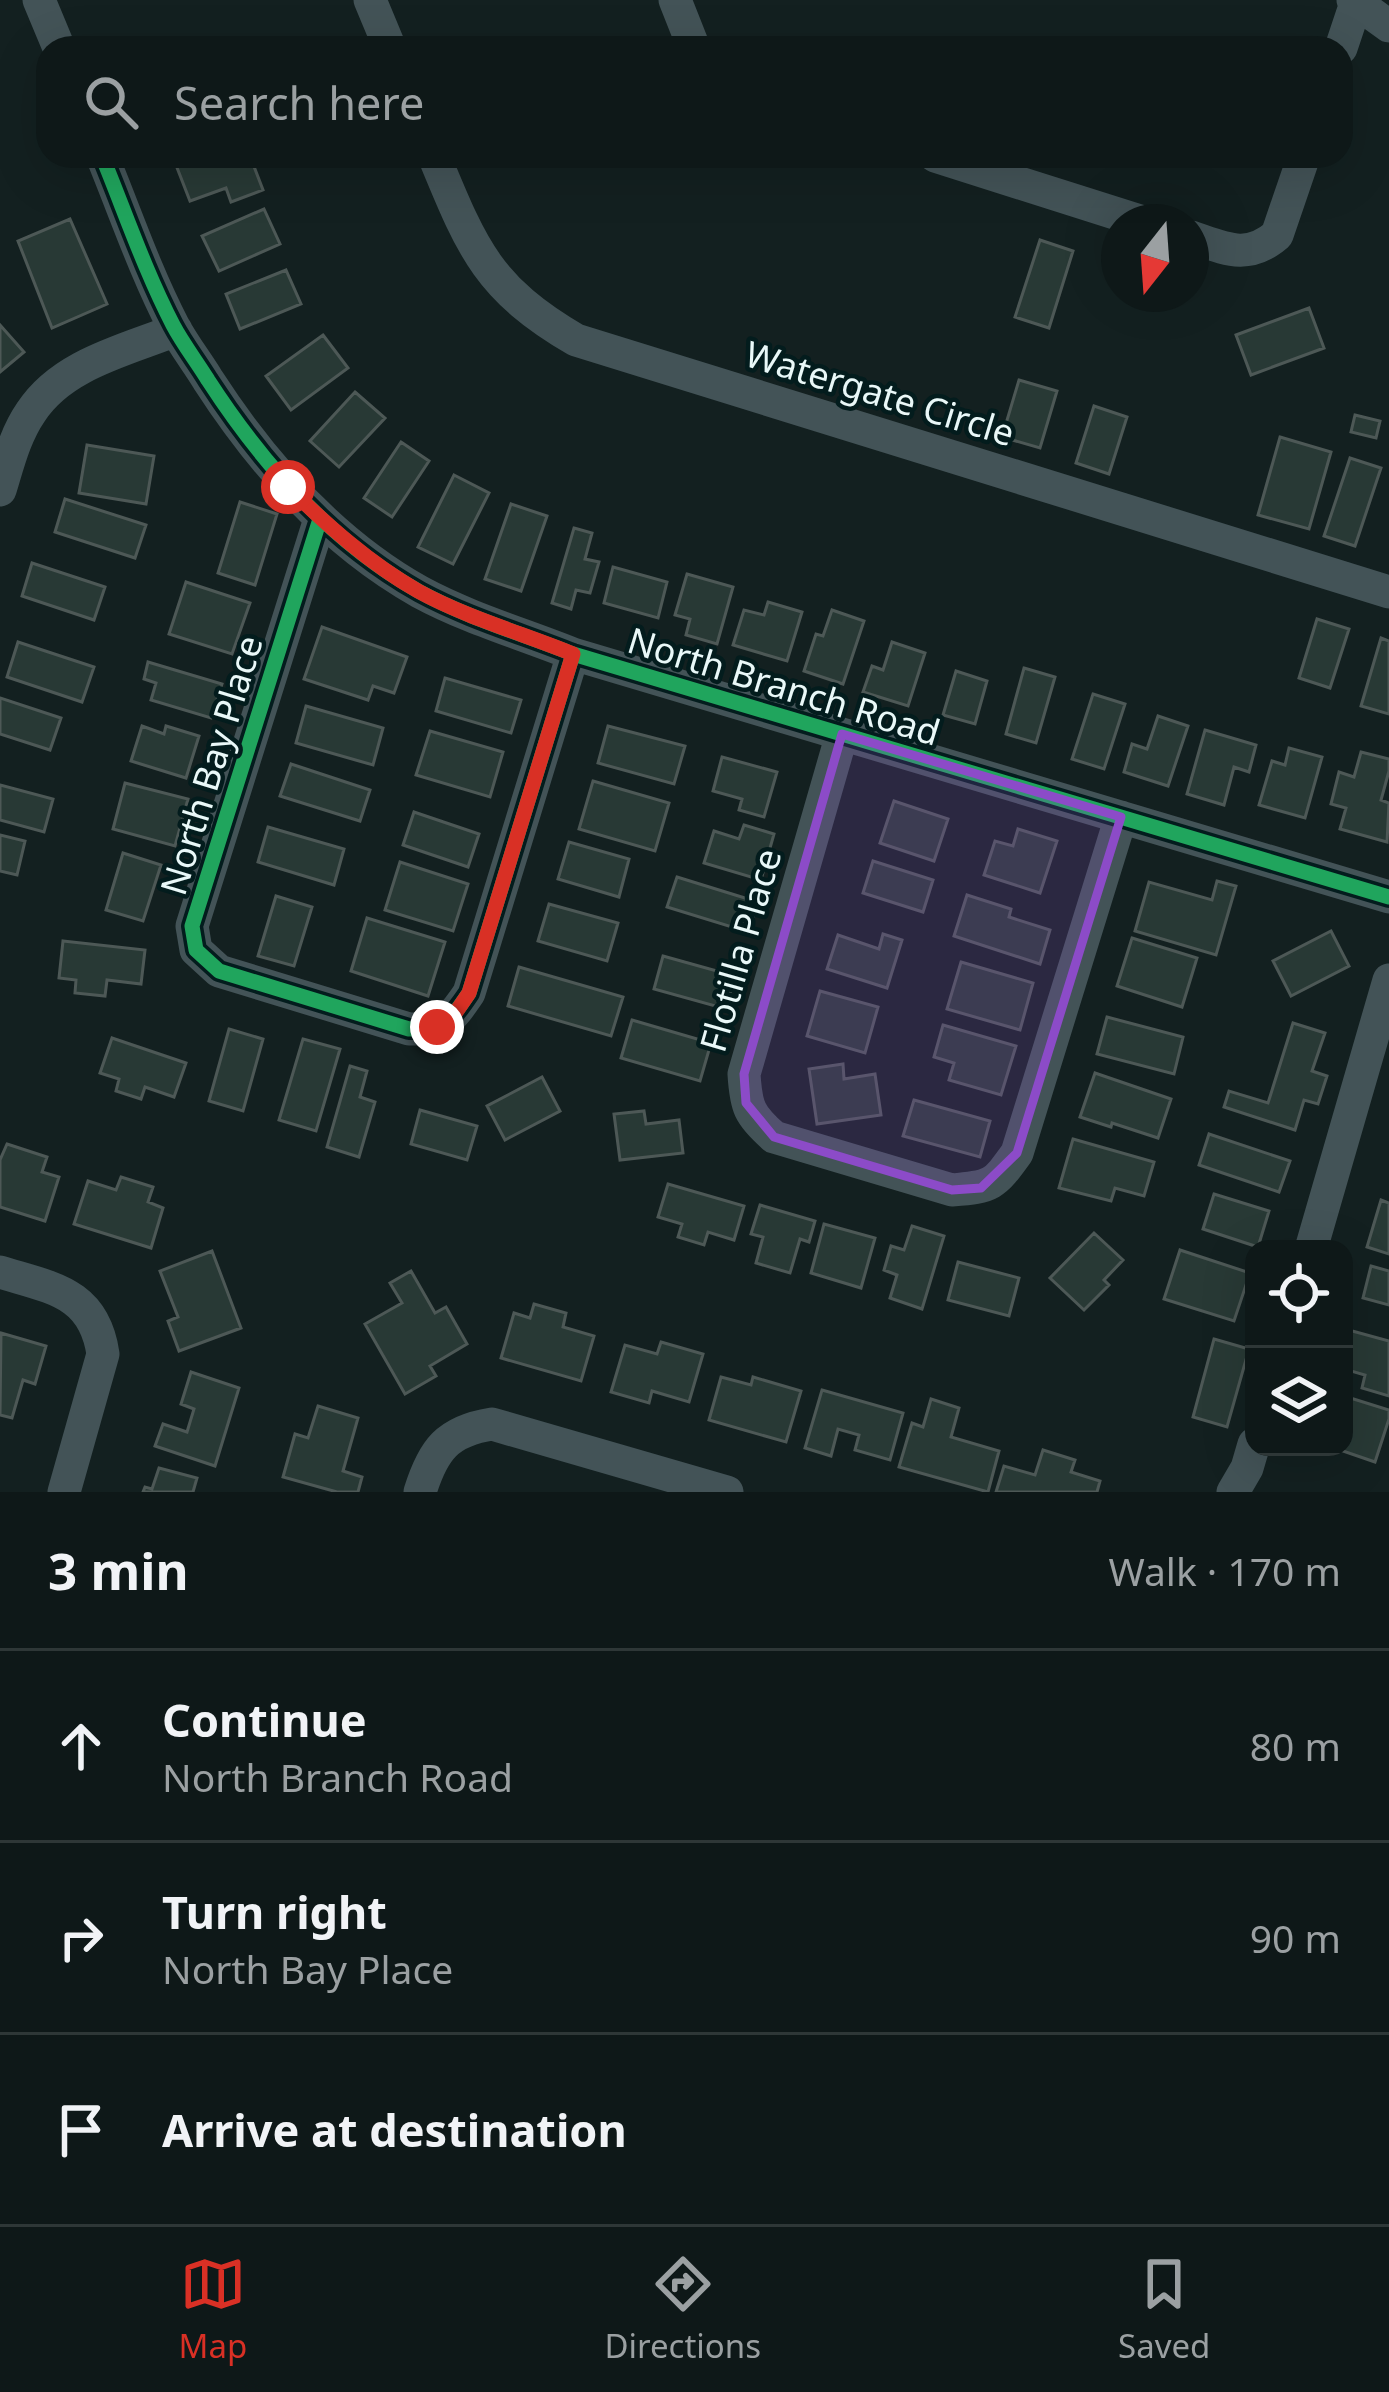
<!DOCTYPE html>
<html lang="en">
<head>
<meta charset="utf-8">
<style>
	:root { --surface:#0e1818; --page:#1c2525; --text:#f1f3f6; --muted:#9ba0a2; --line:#2e3737; --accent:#d93025 }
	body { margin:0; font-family:"Noto Sans",sans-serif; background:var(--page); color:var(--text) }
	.controls { position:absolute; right:36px; bottom:36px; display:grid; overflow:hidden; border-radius:24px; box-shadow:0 12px 48px #0002 }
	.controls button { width:108px; height:108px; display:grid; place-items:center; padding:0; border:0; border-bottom:3px solid var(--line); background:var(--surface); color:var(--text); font:60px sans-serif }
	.compass { position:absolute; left:1101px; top:204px; width:108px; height:108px; border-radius:50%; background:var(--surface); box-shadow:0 12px 48px #0002; rotate:197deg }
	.stop { position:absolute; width:36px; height:36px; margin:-27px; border:9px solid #d93025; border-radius:50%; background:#fff }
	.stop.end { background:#d93025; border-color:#fff; box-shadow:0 3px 12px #0008 }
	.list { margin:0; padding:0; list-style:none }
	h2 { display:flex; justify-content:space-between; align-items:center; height:156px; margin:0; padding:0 48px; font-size:51px }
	h2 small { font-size:39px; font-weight:400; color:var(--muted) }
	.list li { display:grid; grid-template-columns:78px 1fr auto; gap:36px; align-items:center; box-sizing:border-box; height:192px; padding:0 48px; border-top:3px solid var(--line) }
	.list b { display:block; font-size:45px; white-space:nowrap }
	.list p { margin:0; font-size:39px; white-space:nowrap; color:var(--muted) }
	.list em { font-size:39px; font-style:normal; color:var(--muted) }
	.icon { flex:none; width:66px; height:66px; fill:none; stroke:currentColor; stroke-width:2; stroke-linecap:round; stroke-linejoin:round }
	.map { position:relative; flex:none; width:1389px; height:1492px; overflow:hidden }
	.search { position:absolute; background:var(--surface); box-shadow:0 12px 48px #0002; left:36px; right:36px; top:36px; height:132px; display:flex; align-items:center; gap:30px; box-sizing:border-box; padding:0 42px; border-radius:36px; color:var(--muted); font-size:45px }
	.sheet { height:732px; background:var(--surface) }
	nav { display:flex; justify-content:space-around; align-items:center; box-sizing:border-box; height:168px; border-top:3px solid var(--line); background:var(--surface); font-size:33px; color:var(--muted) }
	nav a { display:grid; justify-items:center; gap:6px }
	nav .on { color:var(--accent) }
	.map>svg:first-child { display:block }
	.building { fill:#283935; stroke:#4d5856; stroke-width:3 }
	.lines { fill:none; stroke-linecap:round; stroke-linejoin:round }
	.street { stroke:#435357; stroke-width:33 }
	.cycleway-casing { stroke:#031c1d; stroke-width:22 }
	.cycleway { stroke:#20a55d; stroke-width:15 }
	.route { stroke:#d93025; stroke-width:15 }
	.marked { fill:#8c4bc8; fill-opacity:0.2; stroke:#8c4bc8; stroke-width:9; stroke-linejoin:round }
	.labels { text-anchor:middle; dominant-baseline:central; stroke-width:9; stroke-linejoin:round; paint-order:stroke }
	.street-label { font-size:36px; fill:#e9f8f8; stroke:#031c1d }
</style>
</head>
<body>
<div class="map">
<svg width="1389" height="1492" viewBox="0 0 1389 1492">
	<rect width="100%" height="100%" fill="#132020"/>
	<path class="building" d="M199 156H250L263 190 231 202 226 188 190 201 176 165Z
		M264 209 280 244 219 271 202 236Z
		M70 219 107 304 52 328 18 241Z
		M1040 240 1073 251 1049 328 1015 317Z
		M286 270 301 304 240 329 226 294Z
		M1309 308 1324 348 1251 375 1236 335Z
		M0 325 24 352 0 372Z
		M323 335 348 368 291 410 266 376Z
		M1019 380 1057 391 1040 448 1002 437Z
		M355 392 385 418 339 467 310 441Z
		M1094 406 1127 417 1109 474 1076 463Z
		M1355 415 1380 421 1376 438 1351 432Z
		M1280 437 1331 452 1309 529 1258 515Z
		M401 442 429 461 392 517 364 498Z
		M87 445 154 456 146 504 79 493Z
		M1350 458 1381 468 1355 546 1324 536Z
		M454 475 489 493 453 564 418 547Z
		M65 499 146 525 135 558 55 532Z
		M240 502 277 514 255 585 218 573Z
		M511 504 547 516 521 591 485 579Z
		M574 528 592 533 585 559 599 562 590 593 576 590 571 609 552 603Z
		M32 563 105 587 94 620 22 596Z
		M613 567 667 582 658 618 604 603Z
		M687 574 733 587 717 644 686 635 690 619 675 615Z
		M186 582 250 603 232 654 169 634Z
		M768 602 802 612 787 661 733 645 744 610 764 615Z
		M832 610 864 621 843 684 804 671 816 634 823 636Z
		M1317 619 1349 629 1330 688 1299 678Z
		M322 627 407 657 394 693 373 686 368 700 304 679Z
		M1381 638 1389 641V714L1361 706Z
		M18 642 94 667 82 702 7 677Z
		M892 642 925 653 908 706 863 692 872 666 883 670Z
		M148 662 222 684 211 718 151 700 156 683 144 679Z
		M1024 668 1055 677 1036 743 1006 734Z
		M956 671 987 681 975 724 943 715Z
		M445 678 521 700 511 733 436 711Z
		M1093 694 1125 704 1104 769 1072 759Z
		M0 698 61 718 50 750 0 734Z
		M306 706 383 728 373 765 296 743Z
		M1158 716 1188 726 1168 786 1124 772 1132 744 1147 749Z
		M142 726 164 734 166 726 199 736 186 778 131 761Z
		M608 726 685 746 674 784 598 763Z
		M1205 730 1256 745 1249 772 1234 767 1224 805 1187 794Z
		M430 731 503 752 490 797 416 775Z
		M1289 748 1322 757 1305 818 1259 805 1272 761 1285 765Z
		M1361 752 1389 759V771L1381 800 1389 803 1387 842 1340 829 1346 808 1331 804 1339 772 1354 777Z
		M722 757 777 772 764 817 739 810 742 799 713 791Z
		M291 764 370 790 360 821 280 796Z
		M593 781 669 803 655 851 579 829Z
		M125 783 188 799 175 846 113 829Z
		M0 785 53 799 44 832 0 820Z
		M894 801 948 819 934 861 880 843Z
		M414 812 479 834 468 867 403 845Z
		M744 825 774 834 761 880 704 863 714 831 739 839Z
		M268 827 344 849 334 885 258 862Z
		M1018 829 1057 841 1040 893 984 875 995 841 1013 846Z
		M0 835 25 841 17 875 0 871Z
		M569 842 629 859 619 897 558 879Z
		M123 853 161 865 143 921 106 910Z
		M873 861 933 880 923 912 863 893Z
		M400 862 468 884 453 931 385 910Z
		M677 877 758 902 748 932 667 907Z
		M1217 881 1236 886 1216 955 1135 931 1149 882 1212 900Z
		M967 895 1011 909 1009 917 1050 930 1040 964 954 936Z
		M276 896 312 907 294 966 258 956Z
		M549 904 618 923 607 961 538 941Z
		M367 918 445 942 428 996 351 971Z
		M1331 931 1349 966 1291 996 1273 961Z
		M883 934 902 940 887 988 827 969 838 935 879 949Z
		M1132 938 1197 958 1182 1007 1117 986Z
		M63 941 145 950 141 984 107 980 105 996 75 993 76 980 59 978Z
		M663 956 735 976 726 1009 654 989Z
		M961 962 1033 983 1020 1030 947 1009Z
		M519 967 623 997 611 1036 508 1006Z
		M820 991 878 1007 865 1053 807 1036Z
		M1107 1017 1183 1037 1174 1074 1097 1054Z
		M632 1020 711 1043 700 1081 621 1058Z
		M1293 1023 1325 1033 1312 1071 1327 1076 1318 1104 1304 1100 1295 1130 1224 1107 1229 1091 1268 1103Z
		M943 1025 1016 1046 1001 1095 949 1080 954 1063 934 1057Z
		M229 1029 263 1039 243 1111 209 1101Z
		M112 1038 186 1063 174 1097 145 1087 141 1099 116 1091 119 1079 100 1073Z
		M303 1039 340 1049 316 1131 279 1120Z
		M843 1064 844 1079 875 1074 881 1115 817 1124 809 1069Z
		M350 1066 367 1071 360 1097 375 1102 359 1157 327 1147Z
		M1095 1073 1171 1099 1158 1138 1112 1123 1111 1127 1080 1117Z
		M542 1077 560 1111 505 1140 487 1106Z
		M914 1100 990 1121 980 1157 903 1136Z
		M420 1110 477 1126 467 1160 411 1144Z
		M644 1111 646 1124 679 1120 683 1153 620 1160 614 1114Z
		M1209 1134 1290 1161 1279 1192 1199 1165Z
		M1073 1139 1154 1162 1144 1196 1115 1188 1111 1201 1059 1188Z
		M7 1144 47 1157 42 1172 59 1177 45 1221 0 1207V1160Z
		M121 1177 153 1187 148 1202 163 1208 151 1248 74 1224 88 1181 116 1190Z
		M668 1184 744 1206 734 1240 708 1232 704 1245 678 1237 682 1224 658 1217Z
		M1214 1194 1269 1211 1258 1247 1203 1229Z
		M1381 1200 1389 1203V1254L1367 1247Z
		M760 1205 815 1221 809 1242 800 1239 790 1273 756 1263 763 1237 751 1234Z
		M824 1224 875 1238 861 1288 811 1273Z
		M912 1226 944 1236 922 1309 890 1298 897 1275 884 1270 891 1246 904 1250Z
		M1094 1233 1123 1260 1104 1280 1109 1285 1084 1310 1050 1278Z
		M1180 1250 1250 1273 1234 1321 1164 1299Z
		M212 1251 241 1328 179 1351 168 1321 178 1317 160 1271Z
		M958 1262 1019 1278 1009 1316 948 1300Z
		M1371 1266 1389 1271V1305L1363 1298Z
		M411 1271 435 1313 446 1307 467 1344 430 1366 436 1376 405 1394 365 1324 402 1303 390 1283Z
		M534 1304 566 1313 563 1327 594 1336 581 1381 501 1358 514 1313 530 1318Z
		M1345 1329 1389 1341V1396L1362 1388 1365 1375 1344 1369Z
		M1 1333 46 1346 35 1384 23 1380 12 1418 0 1415Z
		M1214 1339 1249 1349 1227 1427 1193 1417Z
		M661 1342 703 1354 689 1402 652 1391 649 1403 611 1392 625 1345 657 1354Z
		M191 1372 239 1388 215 1466 155 1446 163 1424 187 1432 194 1409 181 1404Z
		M721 1377 751 1385 753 1377 801 1391 786 1442 709 1420Z
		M822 1390 903 1413 890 1460 855 1450 859 1435 838 1429 831 1456 805 1448Z
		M1344 1396 1389 1410V1419L1375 1462 1340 1450 1344 1447Z
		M931 1399 959 1408 951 1437 999 1451 988 1492 899 1467 912 1423 923 1427Z
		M318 1406 358 1418 343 1471 362 1477 358 1492H337L283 1477 295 1434 308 1438Z
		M1043 1450 1075 1460 1071 1472 1100 1481 1097 1492H996L1004 1466 1035 1475Z
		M159 1468 197 1478 193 1492H143L145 1487 152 1489Z"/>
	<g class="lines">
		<path class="street" d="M39 0 59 48
			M370 0 390 48
			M675 0 694 48
			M1353 0 1389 26
			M1341 48 1356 3
			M102 156C125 212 145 271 173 325 183 344 197 362 208 380 263 465 331 542 420 592 468 618 523 634 573 654L1389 897
			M434 156C472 248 487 288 576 340L1389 592
			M935 156 1143 222
			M1191 237C1224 248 1247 261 1277 235L1304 156
			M0 490C8 464 15 435 31 412 62 364 126 350 176 330
			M320 519 192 926 196 950 219 971 409 1029C444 1029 450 1021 469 993L573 654
			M842 734 744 1074C746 1107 749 1115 774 1137L952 1190C992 1187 994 1185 1017 1153L1121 817
			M1311 1249 1389 980
			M0 1272C52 1288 94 1292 103 1354L64 1492
			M420 1492C433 1450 447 1431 492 1424L727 1492
			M1233 1492 1247 1468 1254 1444"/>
		<g class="cycleway-casing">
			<path id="cycleway" d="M102 156C125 212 145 271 173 325 183 344 197 362 208 380 263 465 331 542 420 592 468 618 523 634 573 654L1389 897
				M320 519 192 926 196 950 219 971 409 1029C444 1029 450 1021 469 993L573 654"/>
		</g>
		<use href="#cycleway" class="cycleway"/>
	</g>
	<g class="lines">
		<path class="route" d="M288 487C328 526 369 563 418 591 465 617 524 634 573 654L469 993 452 1018 437 1027"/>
	</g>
	<path class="marked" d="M842 734 1121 817 1017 1153 981 1188 952 1190 774 1137 746 1103 744 1074Z"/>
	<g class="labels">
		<g class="street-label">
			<text transform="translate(880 393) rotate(17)">Watergate Circle</text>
			<text transform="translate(784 686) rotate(17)">North Branch Road</text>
			<text transform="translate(211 765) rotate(-73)">North Bay Place</text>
			<text transform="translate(740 950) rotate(-74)">Flotilla Place</text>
		</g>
	</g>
</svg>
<div class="controls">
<button><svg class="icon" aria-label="locate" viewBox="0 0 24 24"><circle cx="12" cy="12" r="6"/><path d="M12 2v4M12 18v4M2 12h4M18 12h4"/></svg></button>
<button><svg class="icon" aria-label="layers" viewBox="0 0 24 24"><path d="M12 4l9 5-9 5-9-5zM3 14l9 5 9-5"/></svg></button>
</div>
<svg class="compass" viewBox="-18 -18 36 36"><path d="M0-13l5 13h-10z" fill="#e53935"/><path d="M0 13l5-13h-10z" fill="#9ba0a2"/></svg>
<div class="stop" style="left:288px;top:487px"></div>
<div class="stop end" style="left:437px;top:1027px"></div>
<div class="search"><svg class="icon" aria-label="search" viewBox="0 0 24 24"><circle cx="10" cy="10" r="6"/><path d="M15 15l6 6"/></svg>Search here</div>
</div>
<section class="sheet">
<h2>3 min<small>Walk · 170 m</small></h2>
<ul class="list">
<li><svg class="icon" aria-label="ahead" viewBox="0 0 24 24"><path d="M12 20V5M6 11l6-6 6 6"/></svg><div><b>Continue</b><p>North Branch Road</p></div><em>80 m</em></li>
<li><svg class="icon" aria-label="right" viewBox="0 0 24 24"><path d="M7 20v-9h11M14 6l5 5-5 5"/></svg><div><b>Turn right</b><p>North Bay Place</p></div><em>90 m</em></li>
<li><svg class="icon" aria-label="arrive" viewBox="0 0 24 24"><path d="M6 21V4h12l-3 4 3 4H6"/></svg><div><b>Arrive at destination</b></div></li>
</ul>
</section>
<nav>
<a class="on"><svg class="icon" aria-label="map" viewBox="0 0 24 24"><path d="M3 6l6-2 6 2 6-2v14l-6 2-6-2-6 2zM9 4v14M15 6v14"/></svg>Map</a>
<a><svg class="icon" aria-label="directions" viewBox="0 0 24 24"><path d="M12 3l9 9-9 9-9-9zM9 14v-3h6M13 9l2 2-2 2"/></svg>Directions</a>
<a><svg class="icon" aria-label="saved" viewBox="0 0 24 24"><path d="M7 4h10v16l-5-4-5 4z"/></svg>Saved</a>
</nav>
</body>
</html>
